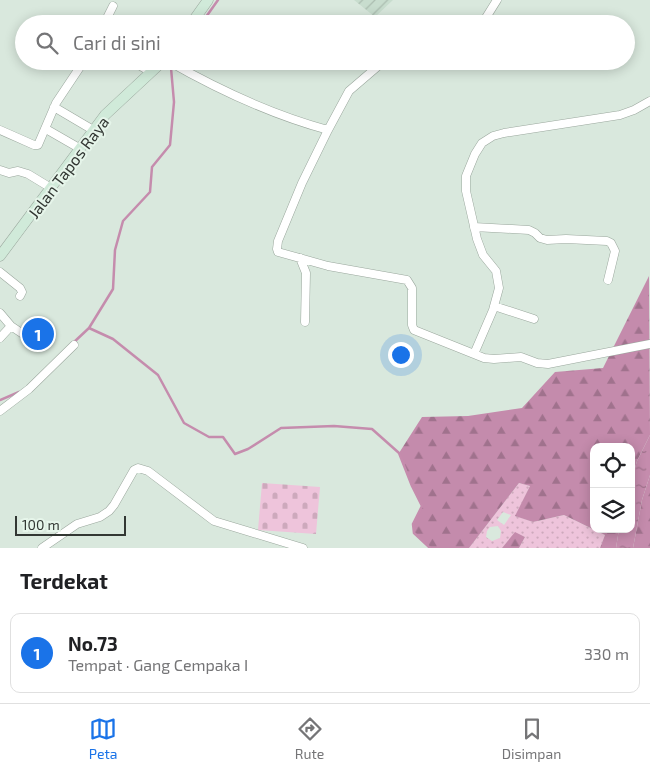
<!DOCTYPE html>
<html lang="id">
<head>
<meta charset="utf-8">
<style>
	:root { --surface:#fff; --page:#f2f2f2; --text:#202124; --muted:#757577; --line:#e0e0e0; --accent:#1a73e8 }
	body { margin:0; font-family:"Exo 2",sans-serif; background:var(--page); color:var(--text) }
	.controls { position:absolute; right:15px; bottom:15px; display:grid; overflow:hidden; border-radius:10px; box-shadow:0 2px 12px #0003 }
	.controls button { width:45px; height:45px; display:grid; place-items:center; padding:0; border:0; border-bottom:1px solid var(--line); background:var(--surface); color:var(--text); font:25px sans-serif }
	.scale { position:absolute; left:15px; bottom:12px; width:111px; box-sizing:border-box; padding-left:5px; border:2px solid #323733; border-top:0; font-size:14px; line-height:18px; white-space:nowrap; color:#323733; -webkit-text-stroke:4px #e6f5ea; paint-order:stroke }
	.you { position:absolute; left:400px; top:354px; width:18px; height:18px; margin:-12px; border:4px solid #fff; border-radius:50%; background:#1a73e8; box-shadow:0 0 0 8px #1a73e833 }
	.badge { display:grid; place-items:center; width:32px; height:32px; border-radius:50%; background:var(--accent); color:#fff; font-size:16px; font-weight:700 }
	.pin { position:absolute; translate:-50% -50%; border:2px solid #fff; box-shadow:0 1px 5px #0006 }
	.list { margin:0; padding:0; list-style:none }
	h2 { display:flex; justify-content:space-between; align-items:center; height:65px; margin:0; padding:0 20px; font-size:21px }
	h2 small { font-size:16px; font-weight:400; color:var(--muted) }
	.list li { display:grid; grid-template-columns:32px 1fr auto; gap:15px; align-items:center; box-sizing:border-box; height:80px; margin:0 10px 10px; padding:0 10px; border:1px solid var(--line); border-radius:10px }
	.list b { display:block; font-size:19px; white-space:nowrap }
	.list p { margin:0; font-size:16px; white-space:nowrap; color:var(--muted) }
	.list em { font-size:16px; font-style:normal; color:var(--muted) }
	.icon { flex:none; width:28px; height:28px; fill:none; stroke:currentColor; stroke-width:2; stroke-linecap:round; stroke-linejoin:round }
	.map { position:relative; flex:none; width:650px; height:548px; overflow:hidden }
	.search { position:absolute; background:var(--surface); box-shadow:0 2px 12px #0003; left:15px; right:15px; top:15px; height:55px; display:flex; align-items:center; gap:12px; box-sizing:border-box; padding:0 18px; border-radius:28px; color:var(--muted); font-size:19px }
	.sheet { height:155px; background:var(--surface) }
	nav { display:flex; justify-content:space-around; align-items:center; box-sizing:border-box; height:70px; border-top:1px solid var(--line); background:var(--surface); font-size:14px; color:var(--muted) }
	nav a { display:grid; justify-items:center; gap:2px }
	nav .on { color:var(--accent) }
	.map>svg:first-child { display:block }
	.industrial { fill:url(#industrial-furrows) }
	.grass { fill:url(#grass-dots); fill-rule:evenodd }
	.forest { fill:url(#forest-firs) }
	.cemetery { fill:url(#cemetery-stones) }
	.water { fill:url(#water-ripples) }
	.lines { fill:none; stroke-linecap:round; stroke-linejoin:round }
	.stream { stroke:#c58cad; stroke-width:2.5 }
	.minor-casing { stroke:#9aa79d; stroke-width:9 }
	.secondary-casing { stroke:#9aa79d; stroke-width:11 }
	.minor { stroke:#fff; stroke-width:8 }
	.secondary { stroke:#d0ead9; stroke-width:10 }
	.labels { text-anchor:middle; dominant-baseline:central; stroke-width:4; stroke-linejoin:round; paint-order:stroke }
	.street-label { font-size:16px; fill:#323733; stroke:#e6f5ea }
</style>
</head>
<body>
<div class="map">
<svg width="650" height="548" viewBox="0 0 650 548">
	<defs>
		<pattern id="industrial-furrows" width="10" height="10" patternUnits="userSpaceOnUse" patternTransform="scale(1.25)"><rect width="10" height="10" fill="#c8ddce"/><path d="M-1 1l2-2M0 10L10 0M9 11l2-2" fill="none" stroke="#acbeb1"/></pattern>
		<pattern id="grass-dots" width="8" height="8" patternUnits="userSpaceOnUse" patternTransform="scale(1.25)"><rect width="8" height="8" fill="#eec4db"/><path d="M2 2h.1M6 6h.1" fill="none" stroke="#cda9bc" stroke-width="1.8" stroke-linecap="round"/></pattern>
		<pattern id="forest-firs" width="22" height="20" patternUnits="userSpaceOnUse" patternTransform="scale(1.25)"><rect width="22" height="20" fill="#c48bac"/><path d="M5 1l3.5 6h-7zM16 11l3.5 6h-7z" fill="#a0728d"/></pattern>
		<pattern id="cemetery-stones" width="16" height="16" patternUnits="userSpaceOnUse" patternTransform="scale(1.25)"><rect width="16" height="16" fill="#eec4db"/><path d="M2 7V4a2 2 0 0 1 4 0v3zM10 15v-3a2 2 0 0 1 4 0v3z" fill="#cda9bc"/></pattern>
		<pattern id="water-ripples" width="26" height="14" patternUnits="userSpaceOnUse" patternTransform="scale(1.25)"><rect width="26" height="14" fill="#c58cad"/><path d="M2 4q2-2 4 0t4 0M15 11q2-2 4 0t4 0" fill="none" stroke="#a1738d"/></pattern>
	</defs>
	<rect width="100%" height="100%" fill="#d9e8dd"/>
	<path class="industrial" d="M354 0H393L375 17Z"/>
	<path class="grass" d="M519 483 530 486 516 516 533 522 564 515 605 535 600 548H519L525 537 515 533 502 548H469ZM503 512 511 515 504 525 497 520ZM498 526 501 531 500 538 492 541 486 537 487 531 490 527Z"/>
	<path class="forest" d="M649 276 650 435 637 461 631 482V447H594V529H619L616 548H600L605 535 564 515 533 522 515 516 530 486 519 483 469 548H430L414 533 413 524 422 506 412 486 399 453 422 417 468 416 522 408 555 372 603 368Z
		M650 475V548H633L642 500Z
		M515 532 525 537 519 548H502Z"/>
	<path class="cemetery" d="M262 483 320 487 316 534 258 530Z"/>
	<path class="water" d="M650 435V475L642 500 633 548H616L619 529H631V482L637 461Z"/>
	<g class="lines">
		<path class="stream" d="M201 24 218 0
			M89 328 113 339 158 375 184 423 209 437H223L235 454 248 449 281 428 334 426 372 429 399 453 412 486 422 506 413 524 414 533 430 548
			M73 343 89 328 113 289 115 250 123 221 150 192 152 167 170 145 174 102 171 68 173 64
			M0 400 19 392"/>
		<g class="minor-casing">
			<path id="minor" d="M104 24 113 6
				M482 24 497 0
				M132 61 151 72
				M168 61C217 89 273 115 328 130L302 183 278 241 277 249 278 252 328 266 407 280 412 288V325L414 330 484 358 494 359 521 357 537 363 548 364 650 344
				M54 107 93 130
				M46 129 79 148
				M0 130 34 145H38L56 103 84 61
				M328 130 349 91 384 61
				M0 170 9 173 18 171 28 174 51 188
				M474 227 529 230 535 233 540 238 547 240 566 239 607 241 611 243 615 251 608 280
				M300 258 306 273 305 322
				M0 272 20 288 22 292 20 296
				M494 306 534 319
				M0 313 11 326 29 338
				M0 338 11 326
				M474 354 493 310 499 288 496 271 483 255 477 239 466 191V176L475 154 482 143 493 136 504 133 620 115 634 110 650 101
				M0 411 29 389 74 345
				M42 548 77 524 100 517 109 511 114 505 134 470 138 468 148 471 214 521 303 548"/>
		</g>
		<g class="secondary-casing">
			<path id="secondary" d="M191 24 208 0
				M0 256 105 115 163 61"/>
		</g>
		<use href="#minor" class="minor"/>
		<use href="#secondary" class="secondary"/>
	</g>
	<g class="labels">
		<g class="street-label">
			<text transform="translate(68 167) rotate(-53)">Jalan Tapos Raya</text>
		</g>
	</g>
</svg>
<div class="controls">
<button><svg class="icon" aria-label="locate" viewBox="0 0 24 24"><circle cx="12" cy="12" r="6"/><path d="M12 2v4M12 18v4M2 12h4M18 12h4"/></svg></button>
<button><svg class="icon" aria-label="layers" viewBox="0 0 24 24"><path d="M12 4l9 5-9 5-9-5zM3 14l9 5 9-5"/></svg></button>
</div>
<div class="scale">100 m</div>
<div class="you"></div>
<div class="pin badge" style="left:38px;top:334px">1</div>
<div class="search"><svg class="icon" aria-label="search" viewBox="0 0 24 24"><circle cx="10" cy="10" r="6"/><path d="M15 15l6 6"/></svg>Cari di sini</div>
</div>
<section class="sheet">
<h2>Terdekat<small></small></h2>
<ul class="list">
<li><span class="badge">1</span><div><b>No.73</b><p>Tempat · Gang Cempaka I</p></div><em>330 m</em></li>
</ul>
</section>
<nav>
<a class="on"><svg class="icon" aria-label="map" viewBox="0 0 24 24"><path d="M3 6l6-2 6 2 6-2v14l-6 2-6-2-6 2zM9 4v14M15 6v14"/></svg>Peta</a>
<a><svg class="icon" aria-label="directions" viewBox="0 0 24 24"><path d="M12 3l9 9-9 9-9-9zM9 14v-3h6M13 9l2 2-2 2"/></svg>Rute</a>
<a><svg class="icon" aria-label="saved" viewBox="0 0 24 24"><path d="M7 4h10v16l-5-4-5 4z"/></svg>Disimpan</a>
</nav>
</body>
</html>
